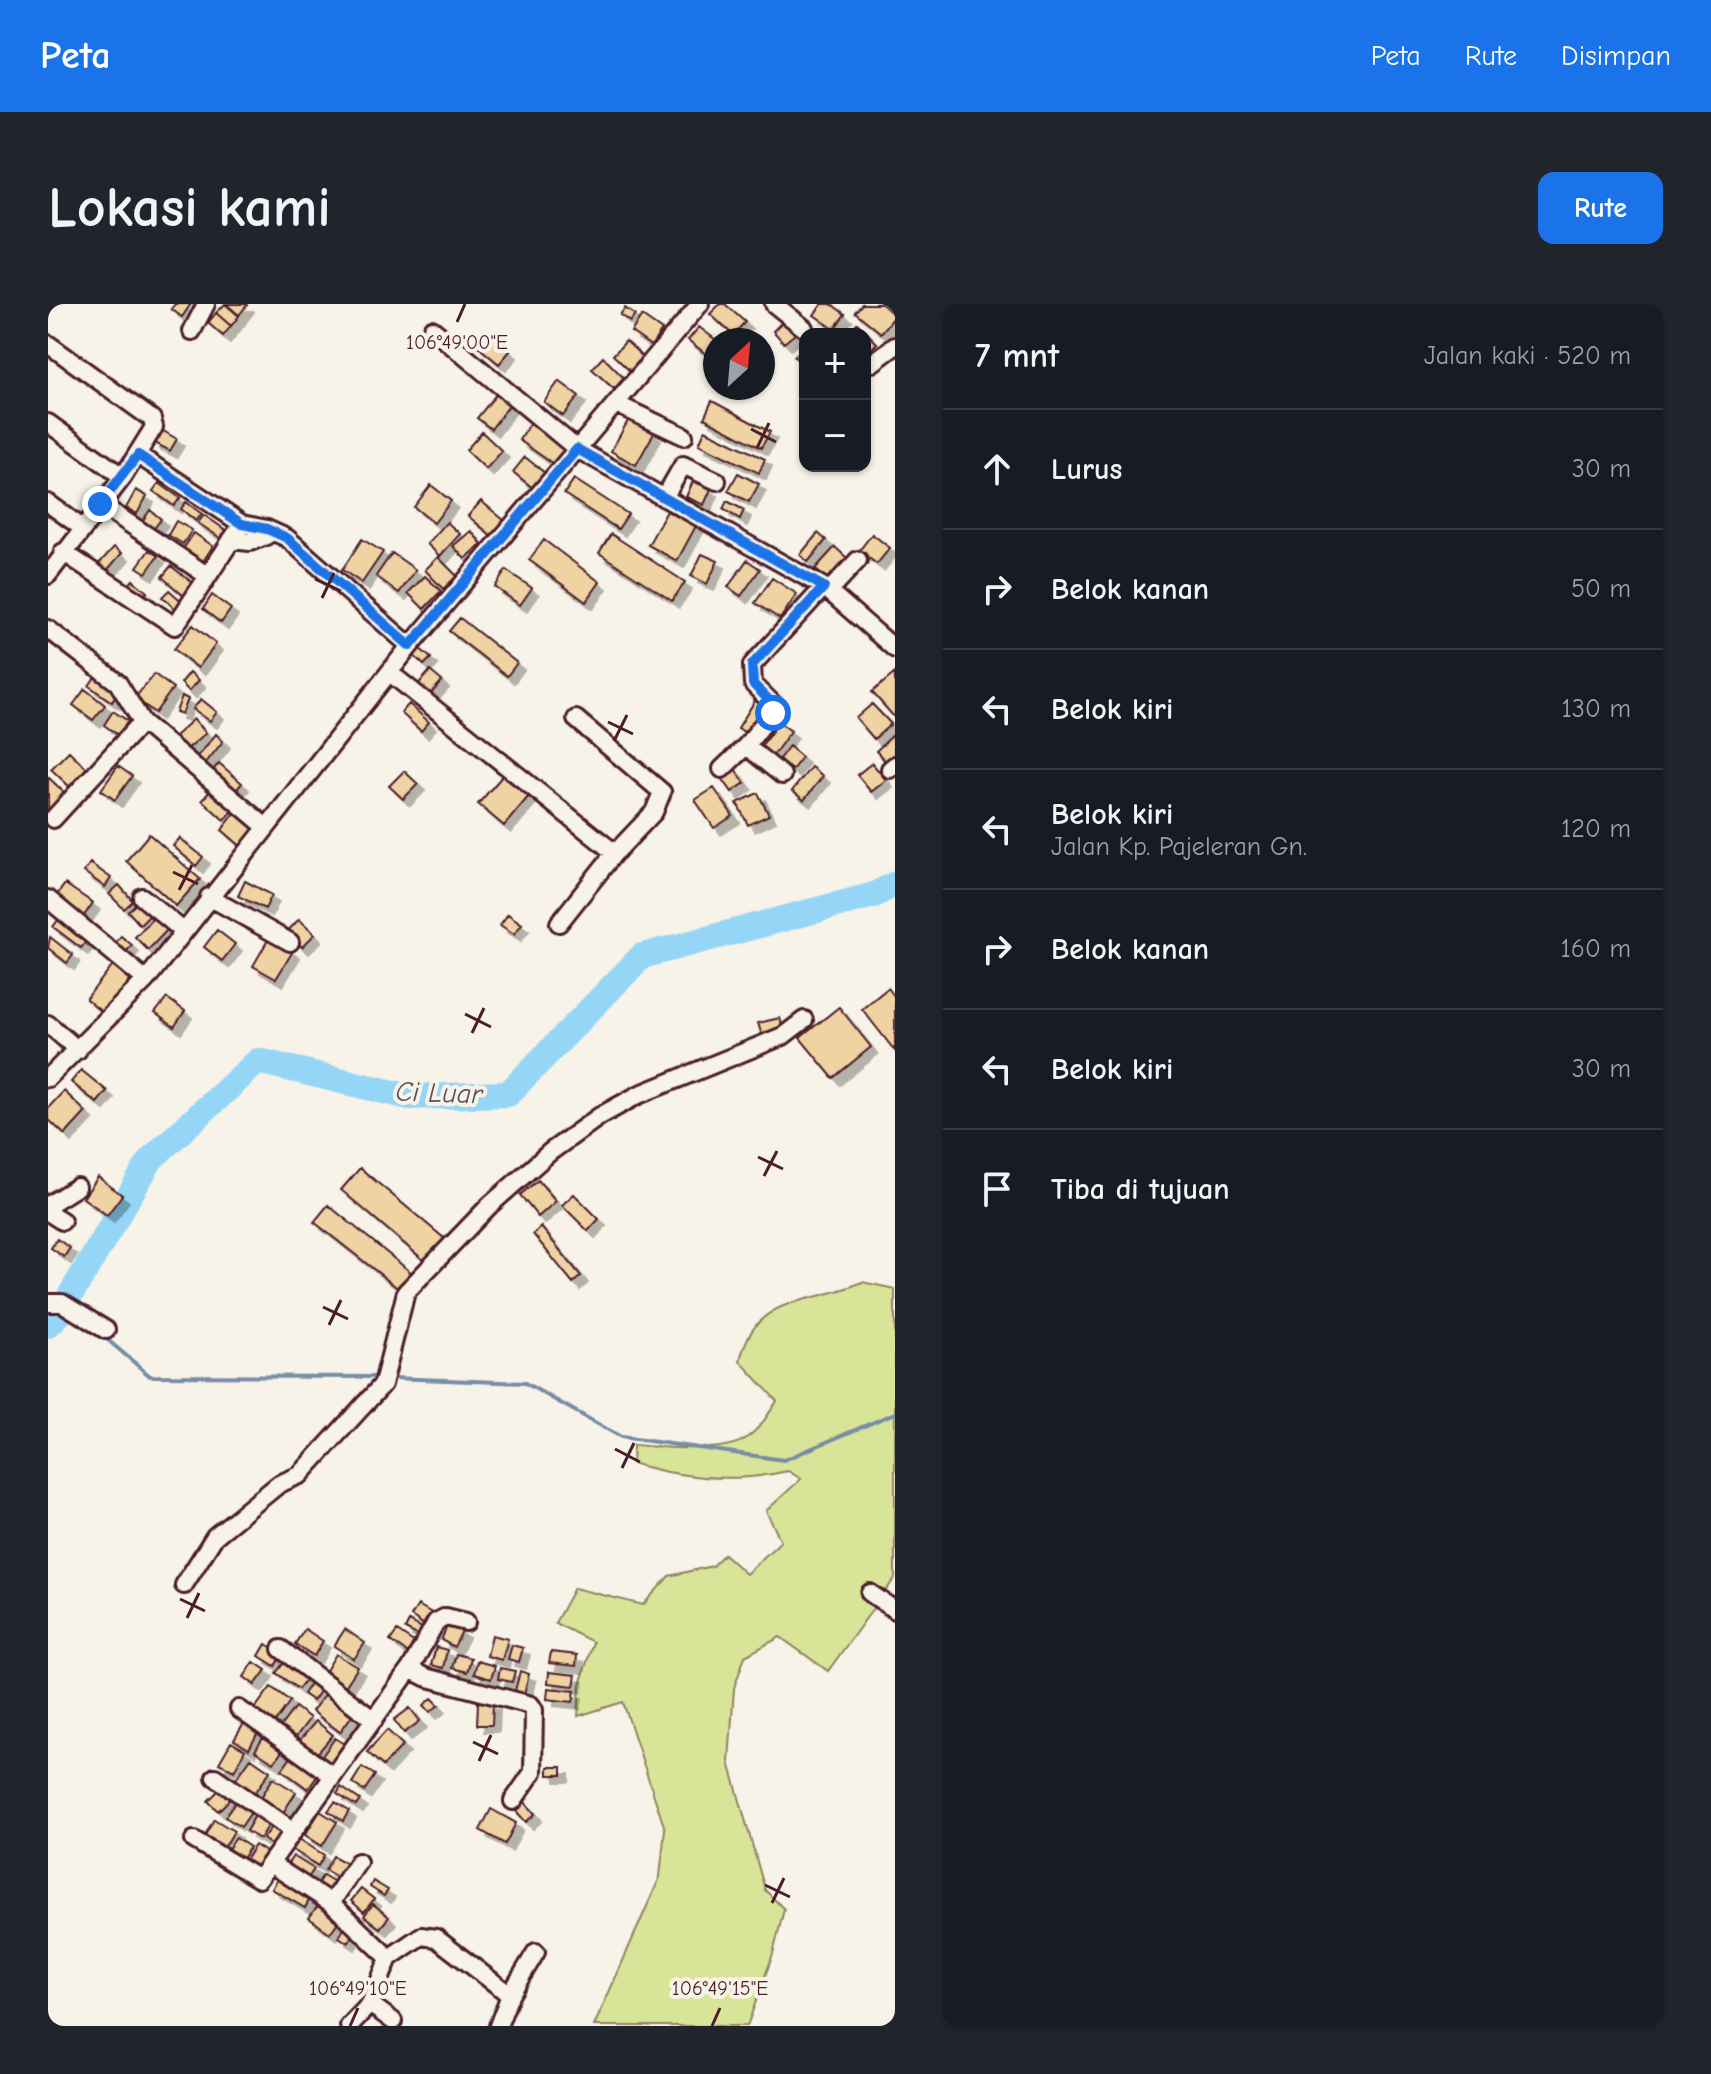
<!DOCTYPE html>
<html lang="id">
<head>
<meta charset="utf-8">
<style>
	:root { --surface:#171b24; --page:#20242c; --text:#f1f3f6; --muted:#9ea1a6; --line:#363941; --accent:#1a73e8 }
	body { margin:0; font-family:"Comic Neue",sans-serif; background:var(--page); color:var(--text) }
	.controls { position:absolute; right:24px; top:24px; display:grid; overflow:hidden; border-radius:16px; box-shadow:0 2px 6px #0004 }
	.controls button { width:72px; height:72px; display:grid; place-items:center; padding:0; border:0; border-bottom:2px solid var(--line); background:var(--surface); color:var(--text); font:40px sans-serif }
	.compass { position:absolute; left:655px; top:24px; width:72px; height:72px; border-radius:50%; background:var(--surface); box-shadow:0 2px 6px #0004; rotate:26deg }
	.stop { position:absolute; width:24px; height:24px; margin:-18px; border:6px solid #1a73e8; border-radius:50%; background:#fff }
	.stop.end { background:#1a73e8; border-color:#fff; box-shadow:0 2px 8px #0008 }
	.list { margin:0; padding:0; list-style:none }
	h2 { display:flex; justify-content:space-between; align-items:center; height:104px; margin:0; padding:0 32px; font-size:34px }
	h2 small { font-size:26px; font-weight:400; color:var(--muted) }
	.list li { display:grid; grid-template-columns:52px 1fr auto; gap:24px; align-items:center; box-sizing:border-box; height:120px; padding:0 32px; border-top:2px solid var(--line) }
	.list b { display:block; font-size:30px; white-space:nowrap }
	.list p { margin:0; font-size:26px; white-space:nowrap; color:var(--muted) }
	.list em { font-size:26px; font-style:normal; color:var(--muted) }
	.icon { flex:none; width:44px; height:44px; fill:none; stroke:currentColor; stroke-width:2; stroke-linecap:round; stroke-linejoin:round }
	.map { position:relative; flex:none; width:847px; height:1722px; overflow:hidden; border-radius:16px }
	header { display:flex; align-items:center; gap:48px; box-sizing:border-box; height:112px; padding:0 40px; background:var(--accent); color:#fff }
	header strong { font-size:38px }
	nav { display:flex; gap:44px; margin-inline-start:auto; font-size:28px }
	.intro { display:flex; align-items:center; justify-content:space-between; box-sizing:border-box; height:192px; padding:0 48px }
	h1 { margin:0; font-size:56px }
	.button { padding:20px 36px; border-radius:16px; background:var(--accent); color:#fff; font-size:28px; font-weight:700 }
	main { display:flex; gap:48px; padding:0 48px }
	aside { flex:1; background:var(--surface); border-radius:16px; box-shadow:0 2px 6px #0004 }
	.map>svg:first-child { display:block }
	.green { fill:#d8e598; stroke:#918262; stroke-width:2 }
	.lines { fill:none; stroke-linecap:round; stroke-linejoin:round }
	.stream { stroke:#778da5; stroke-width:4 }
	.river { stroke:#95d6f7; stroke-width:26 }
	.building { fill:#f0d3a3; stroke:#4a1f2b; stroke-width:2; filter:url(#shadow) }
	.street-casing { stroke:#4a1f2b; stroke-width:22 }
	.street { stroke:#f7f3e8; stroke-width:16 }
	.route { stroke:#1a73e8; stroke-width:10 }
	.ticks { fill:none; stroke:#4a1f2b; stroke-width:3 }
	.labels { text-anchor:middle; dominant-baseline:central; stroke-width:8; stroke-linejoin:round; paint-order:stroke }
	.water-label { font-size:28px; font-style:italic; fill:#5d4d5e; stroke:#f7f3e8 }
	.ticks-label { font-size:20px; text-anchor:middle; fill:#4a1f2b; stroke:#f7f3e8; stroke-width:8; stroke-linejoin:round; paint-order:stroke }
</style>
</head>
<body>
<header>
<strong>Peta</strong>
<nav><a>Peta</a><a>Rute</a><a>Disimpan</a></nav>
</header>
<div class="intro"><h1>Lokasi kami</h1><a class="button">Rute</a></div>
<main>
<div class="map">
<svg width="847" height="1722" viewBox="0 0 847 1722">
	<defs>
		<filter id="shadow"><feDropShadow dx="7" dy="7" stdDeviation="0" flood-color="#0004"/></filter>
	</defs>
	<rect width="100%" height="100%" fill="#f7f3e8"/>
	<filter id="ink" filterUnits="userSpaceOnUse"><feTurbulence type="fractalNoise" baseFrequency=".0125" numOctaves="2"/><feDisplacementMap in="SourceGraphic" scale="16" xChannelSelector="R" yChannelSelector="G"/><feConvolveMatrix kernelMatrix="1 2 1 2 8 2 1 2 1" color-interpolation-filters="sRGB"/></filter>
	<g filter="url(#ink)">
		<path class="green" d="M814 978 847 985V1274L780 1367 732 1333 697 1352 686 1384 681 1458 717 1586 736 1605 725 1650 699 1722H546L612 1573 617 1525 575 1398 530 1412 532 1381 545 1338 507 1319 526 1284 595 1301 621 1272 664 1262 676 1250 698 1270 733 1237 718 1207 753 1175 740 1167C687 1179 636 1175 584 1159L585 1141C612 1143 675 1150 697 1135 711 1126 720 1111 729 1097L692 1057C707 988 762 1002 814 978Z"/>
		<g class="lines">
			<path class="stream" d="M54 1031 102 1072 334 1073
				M343 1074 477 1079 573 1133 736 1156 847 1109"/>
			<path class="river" d="M0 1021 12 1009 103 855 210 757 362 793 460 790 594 652 826 591 847 580"/>
		</g>
		<path class="building" d="M127 0H143L134 13 123 5Z
			M177 0 191 12 183 22 168 9Z
			M178 0H198L199 1 191 11Z
			M672 0H677L697 18 685 31 662 10Z
			M774 0H783L797 10 786 25 766 11Z
			M814 0H834L847 12 833 29 807 8Z
			M577 4 587 11 582 18 572 11Z
			M168 9 183 22 175 32 160 19Z
			M594 12 614 26 603 42 583 28Z
			M735 17 747 30 736 39 725 27Z
			M809 19 829 39 817 52V30H799Z
			M651 23 668 36 667 57 640 36Z
			M438 27 462 47 451 60 427 40Z
			M578 37 595 53 582 67 565 51Z
			M757 43V64L746 52Z
			M555 53 576 74 566 85 544 65Z
			M511 77 531 92 515 112 496 98Z
			M450 88 463 99 443 125 429 114Z
			M664 97 722 128 713 144 656 114Z
			M581 115 606 129 588 161 563 147Z
			M484 117 522 143 508 162 471 136Z
			M112 125 129 135 122 147 105 138Z
			M657 126 717 155 711 169 651 140Z
			M434 128 454 147 438 165 418 146Z
			M477 153 498 170 486 185 465 168Z
			M690 169 711 180 701 198 680 187Z
			M526 175 580 210 570 225 516 190Z
			M645 177 663 185 656 201 638 193Z
			M111 179 132 194 126 202 105 187Z
			M383 181 403 197 386 219 366 203Z
			M88 186 99 192 89 210 78 204Z
			M433 197 457 217 444 232 420 212Z
			M679 197 696 206 692 215 675 205Z
			M138 198 154 210 148 217 133 205Z
			M102 206 113 215 105 226 94 218Z
			M619 207 648 222 629 257 600 241Z
			M156 211 182 229 177 237 150 219Z
			M128 217 144 226 135 240 120 231Z
			M399 218 412 230 392 252 379 240Z
			M423 227 434 240 417 255 405 242Z
			M146 229 165 242 152 262 133 248Z
			M770 229 778 236 760 258 752 251Z
			M563 230 637 278 624 297 551 249Z
			M824 230 842 244 829 260 811 247Z
			M314 235 335 248 314 279 294 266Z
			M496 236 552 278 538 298 481 256Z
			M66 243 74 249 56 270 48 263Z
			M787 243 800 255 780 277 767 265Z
			M101 246 110 252 98 269 89 263Z
			M344 249 368 266 351 289 328 272Z
			M654 250 670 257 659 280 643 272Z
			M390 253 409 272 395 285 377 266Z
			M699 256 712 265 693 292 680 283Z
			M123 262 146 280 136 292 114 273Z
			M458 266 484 284 472 301 447 283Z
			M377 272 393 287 376 305 360 289Z
			M724 274 749 290 732 315 707 299Z
			M85 276 99 288 92 296 79 283Z
			M121 286 138 301 131 308 114 293Z
			M164 291 183 305 173 319 155 305Z
			M412 314 469 359 459 372 401 327Z
			M145 321 168 340 150 364 126 345Z
			M371 344 383 354 376 361 365 351Z
			M382 367 394 377 379 394 367 384Z
			M142 368 151 376 141 387 133 379Z
			M847 369V412L846 413 824 388Z
			M49 370 71 386 64 398 41 382Z
			M106 370 125 384 107 409 87 394Z
			M37 385 57 401 45 416 25 401Z
			M134 392 140 395 134 410 128 408Z
			M153 395 169 408 162 417 145 405Z
			M708 395 722 404 704 433 690 424Z
			M361 400 381 418 373 427 353 409Z
			M824 400 843 420 826 435 808 414Z
			M65 407 80 417 70 431 56 421Z
			M146 415 158 429 139 445 127 432Z
			M731 418 743 427 723 454 711 445Z
			M168 430 175 437 157 460 149 453Z
			M845 431 847 453 840 460 828 447Z
			M741 442 754 453 744 466 731 455Z
			M21 447 43 468 25 486 3 465Z
			M171 459 194 479 185 490 162 470Z
			M824 459 838 476 823 488 809 471Z
			M70 462 84 472 67 496 53 486Z
			M763 463 775 472 756 496 744 487Z
			M687 465 697 479 684 488 674 474Z
			M356 467 370 480 355 495 341 482Z
			M456 470 481 492 456 522 430 500Z
			M0 473 21 493 0 509Z
			M666 484 685 512 666 524 647 496Z
			M163 486 186 506 176 516 154 496Z
			M710 489 721 511 700 521 689 499Z
			M188 508 210 526 195 544 174 526Z
			M101 530 152 575 128 602 78 557Z
			M132 534 155 553 148 562 125 542Z
			M42 559 63 574 57 583 36 568Z
			M197 577 224 591 217 605 190 592Z
			M17 580 45 599 35 613 7 594Z
			M71 581 85 597 76 605 61 590Z
			M91 597 103 610 92 621 80 607Z
			M109 610 122 623 100 646 87 633Z
			M460 610 474 620 466 630 452 621Z
			M13 612 42 632 33 644 5 623Z
			M251 615 267 630 254 643 238 629Z
			M169 626 187 640 174 657 156 643Z
			M73 632 84 641 77 649 66 641Z
			M2 633 25 651 19 659 0 644Z
			M221 634 245 647 228 675 205 662Z
			M68 657 86 671 56 710 38 695Z
			M840 684 847 693V747L814 705Z
			M119 694 137 707 126 723 107 709Z
			M791 703 823 743 785 774 752 734Z
			M732 714 736 729 715 735 710 719Z
			M33 766 59 787 49 799 23 778Z
			M16 787 38 808 17 831 0 815V804Z
			M312 864 397 935 378 958 293 886Z
			M50 873 74 891 59 911 35 894Z
			M490 876 508 897 490 913 472 891Z
			M526 890 551 915 540 927 514 901Z
			M280 901 365 970 352 986 266 918Z
			M493 923 533 972 525 979 485 930Z
			M9 935 22 944 16 953 3 944Z
			M370 1301 389 1312 381 1324 363 1312Z
			M361 1317 379 1327 375 1334 357 1325Z
			M400 1320 414 1327 406 1343 393 1336Z
			M257 1325 275 1337 266 1352 247 1340Z
			M297 1325 317 1339 306 1355 286 1342Z
			M349 1327 370 1341 363 1351 342 1337Z
			M444 1331 460 1335 454 1356 439 1352Z
			M218 1340 234 1350 227 1362 211 1352Z
			M464 1341 475 1344 471 1358 460 1355Z
			M388 1343 399 1346 395 1364 383 1361Z
			M503 1348 529 1351 528 1362 501 1359Z
			M288 1350 310 1363 297 1383 276 1370Z
			M408 1350 423 1354 419 1368 404 1364Z
			M239 1355 260 1372 250 1385 228 1369Z
			M429 1357 447 1362 443 1375 426 1370Z
			M206 1358 218 1366 207 1381 196 1373Z
			M452 1364 467 1367 464 1378 450 1375Z
			M472 1367 481 1370 476 1390 467 1387Z
			M501 1368 528 1371 526 1382 500 1379Z
			M266 1374 276 1382 265 1397 255 1390Z
			M223 1383 242 1397 225 1421 205 1407Z
			M500 1384 527 1387 525 1398 499 1395Z
			M280 1387 307 1407 292 1428 264 1407Z
			M384 1394 391 1401 382 1408 376 1401Z
			M430 1398 445 1399 444 1421H429Z
			M247 1403 262 1414 244 1438 229 1427Z
			M362 1404 372 1417 356 1429 346 1416Z
			M268 1417 285 1431 268 1451 251 1437Z
			M197 1418 211 1427 201 1445 186 1436Z
			M339 1426 355 1441 335 1462 319 1448Z
			M215 1434 234 1447 226 1459 207 1447Z
			M287 1434 299 1441 283 1463 272 1455Z
			M183 1438 197 1446 186 1467 171 1459Z
			M244 1452 270 1471 260 1485 234 1466Z
			M203 1454 222 1467 205 1492 186 1478Z
			M314 1463 327 1471 316 1487 304 1479Z
			M500 1463H514V1471H500Z
			M225 1474 248 1488 235 1509 212 1495Z
			M175 1482 185 1492 170 1507 160 1497Z
			M293 1483 312 1496 308 1502 289 1490Z
			M189 1496 204 1507 193 1523 177 1513Z
			M287 1498 301 1507 295 1517 280 1507Z
			M477 1498 487 1510 478 1518 467 1506Z
			M443 1505 468 1519 457 1540 432 1526Z
			M272 1507 289 1518 274 1542 257 1531Z
			M208 1510 222 1519 212 1535 198 1527Z
			M166 1515 186 1527 175 1546 155 1535Z
			M225 1522 239 1531 229 1545 215 1535Z
			M188 1534 202 1543 191 1559 177 1549Z
			M251 1535 276 1551 270 1562 245 1546Z
			M207 1541 223 1551 211 1571 194 1561Z
			M245 1552 266 1565 258 1577 237 1564Z
			M285 1552 300 1560 291 1574 277 1566Z
			M232 1570 265 1589 257 1604 224 1585Z
			M275 1571 288 1579 282 1588 269 1580Z
			M325 1577 340 1586 336 1592 322 1583Z
			M313 1585 326 1595 316 1608 303 1597Z
			M271 1600 292 1615 282 1629 261 1614Z
			M325 1600 341 1613 332 1624 316 1612Z
			M296 1624 305 1630 300 1639 291 1633Z"/>
		<g class="lines">
			<g class="street-casing">
				<path id="street" d="M726 0 756 24
					M384 25 529 145 776 283 847 345
					M144 27 158 0
					M0 40 104 115 106 123 75 173 0 271
					M824 59 847 42
					M568 100 636 132
					M0 119 75 173
					M90 151 194 220 219 225 239 234 362 342
					M616 194 635 161 669 177
					M0 199 33 223
					M52 200 160 272 194 220
					M183 236 202 238 218 232 219 225
					M15 248 127 322 160 272
					M781 287 810 256
					M0 325 70 379 94 418
					M342 369 563 546 569 547 606 508 614 488 528 415
					M698 442 734 471
					M674 465 698 442 726 406V401L705 380 704 361 776 283
					M842 465 847 461
					M5 515 94 418 218 523
					M94 593 134 626
					M161 593 242 638
					M0 595 98 676
					M511 619 568 547
					M0 720 30 746
					M0 774 98 676 362 342 652 0
					M0 901 29 883
					M0 908 14 917
					M0 999H14L58 1026
					M136 1281 167 1232 231 1180 252 1171 335 1080 358 988 442 901 502 848 552 812 590 791 735 732 756 716
					M822 1289 847 1306
					M233 1345 326 1416
					M362 1365 377 1373 483 1401 486 1406 485 1468 465 1497
					M191 1405 285 1472
					M167 1473 246 1527
					M146 1536 211 1575 362 1365 388 1318 398 1313 418 1318
					M223 1560 283 1599 341 1654 322 1700 301 1722
					M283 1599 310 1558
					M341 1654 373 1632 388 1634 462 1691
					M322 1700 345 1717
					M450 1722 462 1691 488 1648"/>
			</g>
			<use href="#street" class="street"/>
		</g>
	</g>
	<g class="lines" filter="url(#ink)">
		<path class="route" d="M52 200 90 151 194 220 219 225 239 234 362 342 529 145 776 283 704 361 705 380 726 401 725 409"/>
	</g>
	<path class="ticks" d="M409 18 417 0M703 125 728 138M709 144 721 119M267 275 293 287M274 294 286 269M560 418 585 430M566 437 579 411M125 568 150 580M131 586 144 561M417 710 443 723M424 729 436 704M710 853 735 865M716 872 729 847M275 1003 300 1015M281 1021 293 996M567 1145 592 1158M574 1164 586 1139M132 1295 157 1307M139 1314 151 1289M425 1438 450 1450M431 1457 443 1431M717 1581 742 1593M724 1599 736 1574M302 1722 310 1704M664 1722 672 1704"/>
	<g class="labels">
		<g class="water-label">
			<text transform="translate(391 789) rotate(2)">Ci Luar</text>
		</g>
	</g>
	<g class="ticks-label">
		<text x="409" y="45">106°49'00"E</text>
		<text x="310" y="1691">106°49'10"E</text>
		<text x="672" y="1691">106°49'15"E</text>
	</g>
</svg>
<div class="controls">
<button>+</button>
<button>−</button>
</div>
<svg class="compass" viewBox="-18 -18 36 36"><path d="M0-13l5 13h-10z" fill="#e53935"/><path d="M0 13l5-13h-10z" fill="#9ea1a6"/></svg>
<div class="stop" style="left:725px;top:409px"></div>
<div class="stop end" style="left:52px;top:200px"></div>
</div>
<aside>
<h2>7 mnt<small>Jalan kaki · 520 m</small></h2>
<ul class="list">
<li><svg class="icon" aria-label="ahead" viewBox="0 0 24 24"><path d="M12 20V5M6 11l6-6 6 6"/></svg><div><b>Lurus</b></div><em>30 m</em></li>
<li><svg class="icon" aria-label="right" viewBox="0 0 24 24"><path d="M7 20v-9h11M14 6l5 5-5 5"/></svg><div><b>Belok kanan</b></div><em>50 m</em></li>
<li><svg class="icon" aria-label="left" viewBox="0 0 24 24"><path d="M17 20v-9H6M10 6l-5 5 5 5"/></svg><div><b>Belok kiri</b></div><em>130 m</em></li>
<li><svg class="icon" aria-label="left" viewBox="0 0 24 24"><path d="M17 20v-9H6M10 6l-5 5 5 5"/></svg><div><b>Belok kiri</b><p>Jalan Kp. Pajeleran Gn.</p></div><em>120 m</em></li>
<li><svg class="icon" aria-label="right" viewBox="0 0 24 24"><path d="M7 20v-9h11M14 6l5 5-5 5"/></svg><div><b>Belok kanan</b></div><em>160 m</em></li>
<li><svg class="icon" aria-label="left" viewBox="0 0 24 24"><path d="M17 20v-9H6M10 6l-5 5 5 5"/></svg><div><b>Belok kiri</b></div><em>30 m</em></li>
<li><svg class="icon" aria-label="arrive" viewBox="0 0 24 24"><path d="M6 21V4h12l-3 4 3 4H6"/></svg><div><b>Tiba di tujuan</b></div></li>
</ul>
</aside>
</main>
</body>
</html>
